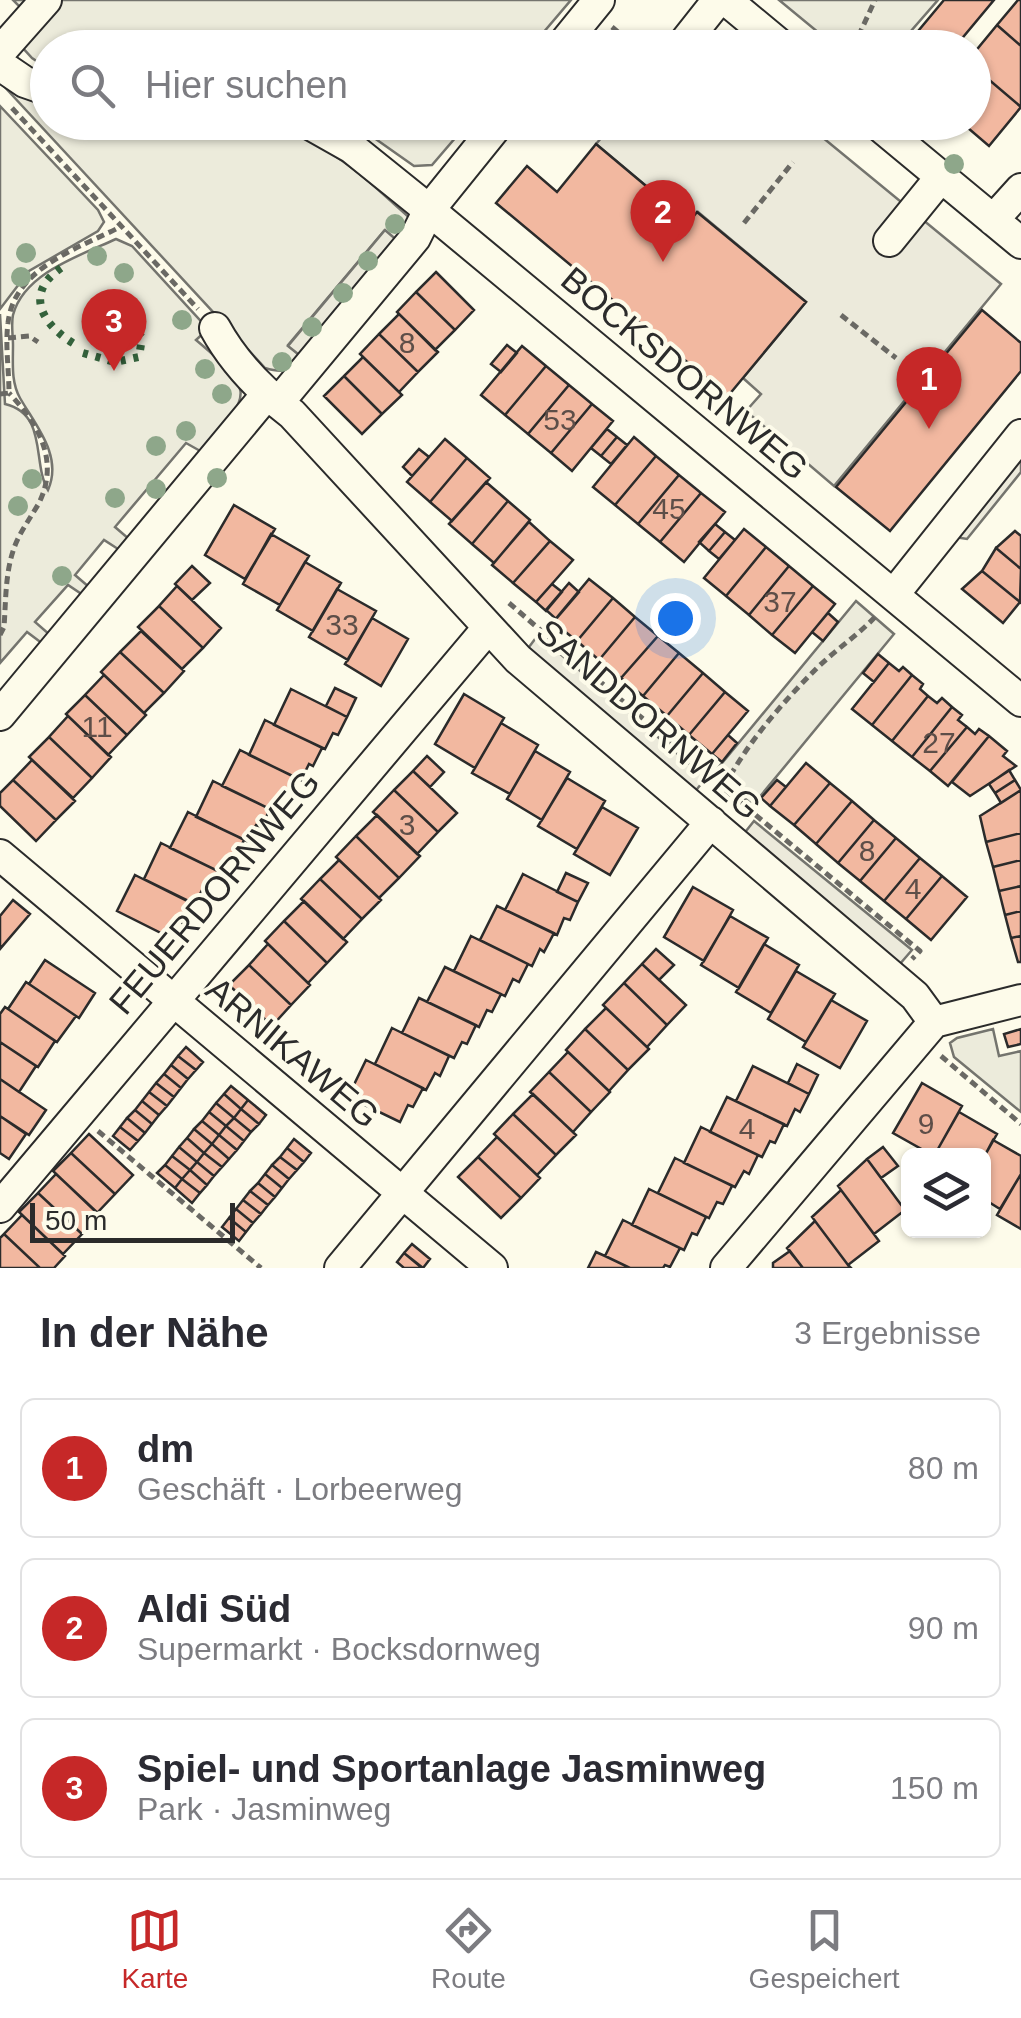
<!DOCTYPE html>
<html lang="de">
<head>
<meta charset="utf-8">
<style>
	:root { --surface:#fff; --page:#f7f7f7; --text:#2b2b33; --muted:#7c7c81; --line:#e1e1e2; --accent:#c62828 }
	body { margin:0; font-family:Arial,sans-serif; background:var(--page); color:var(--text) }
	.controls { position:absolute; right:30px; bottom:30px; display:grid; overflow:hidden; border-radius:15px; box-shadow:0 2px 8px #0004 }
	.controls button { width:90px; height:90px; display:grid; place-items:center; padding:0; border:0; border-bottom:2px solid var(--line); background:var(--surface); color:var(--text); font:50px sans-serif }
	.scale { position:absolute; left:30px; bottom:25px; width:205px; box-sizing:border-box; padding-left:10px; border:5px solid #2b2b2b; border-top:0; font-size:28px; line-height:35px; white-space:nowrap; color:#2b2b2b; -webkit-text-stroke:8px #fdfbea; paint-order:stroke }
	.you { position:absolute; left:675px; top:618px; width:35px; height:35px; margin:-25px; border:8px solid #fff; border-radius:50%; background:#1a73e8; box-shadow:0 0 0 15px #1a73e833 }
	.badge { display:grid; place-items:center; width:65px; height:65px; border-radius:50%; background:var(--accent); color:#fff; font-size:32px; font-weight:700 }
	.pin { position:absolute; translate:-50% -82px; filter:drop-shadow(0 2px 5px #0008) }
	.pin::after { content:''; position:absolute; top:52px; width:35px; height:30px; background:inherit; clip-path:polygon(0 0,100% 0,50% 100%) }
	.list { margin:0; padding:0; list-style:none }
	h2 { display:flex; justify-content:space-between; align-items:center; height:130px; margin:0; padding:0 40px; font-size:42px }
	h2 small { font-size:32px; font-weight:400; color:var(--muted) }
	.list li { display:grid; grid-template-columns:65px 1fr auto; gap:30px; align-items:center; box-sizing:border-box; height:140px; margin:0 20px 20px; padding:0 20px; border:2px solid var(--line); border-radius:15px }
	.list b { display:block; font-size:38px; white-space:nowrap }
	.list p { margin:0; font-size:32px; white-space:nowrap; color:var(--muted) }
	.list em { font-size:32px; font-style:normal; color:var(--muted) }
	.icon { flex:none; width:55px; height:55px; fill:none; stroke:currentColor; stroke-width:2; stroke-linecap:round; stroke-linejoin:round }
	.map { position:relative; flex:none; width:1021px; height:1268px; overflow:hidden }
	.search { position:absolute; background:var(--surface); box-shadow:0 2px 8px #0004; left:30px; right:30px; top:30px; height:110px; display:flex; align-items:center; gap:25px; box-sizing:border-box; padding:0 35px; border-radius:55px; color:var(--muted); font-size:38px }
	.sheet { height:610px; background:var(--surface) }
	nav { display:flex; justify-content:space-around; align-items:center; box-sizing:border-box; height:140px; border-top:2px solid var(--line); background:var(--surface); font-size:28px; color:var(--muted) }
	nav a { display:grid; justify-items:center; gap:5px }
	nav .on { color:var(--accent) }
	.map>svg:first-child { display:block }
	.green { fill:#ecebdb; stroke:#74746e; stroke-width:2.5 }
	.parking { fill:#eceadb; stroke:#74746e; stroke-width:2.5 }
	.building { fill:#f2b8a0; stroke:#2b2b2b; stroke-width:2.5 }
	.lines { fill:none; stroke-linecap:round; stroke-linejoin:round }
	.minor-casing { stroke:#2b2b2b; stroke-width:34 }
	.path { stroke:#6a6964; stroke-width:5; stroke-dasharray:8 5; stroke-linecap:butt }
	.minor { stroke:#fdfbea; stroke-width:30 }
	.hedge { stroke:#34623c; stroke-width:8; stroke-dasharray:5 8; stroke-linecap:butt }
	.tree { fill:#8ea78a }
	.labels { text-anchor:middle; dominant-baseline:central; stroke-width:8; stroke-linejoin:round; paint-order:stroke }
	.number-label { font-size:30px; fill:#5d4e48 }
	.street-label { font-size:35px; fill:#2b2b2b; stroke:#fdfbea }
</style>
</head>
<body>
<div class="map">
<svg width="1021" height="1268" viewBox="0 0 1021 1268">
	<rect width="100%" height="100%" fill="#fdfbea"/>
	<path class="green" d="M13 0H571L531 47 48 48 47 68 32 58 22 47 37 24Z
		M779 0H938L897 47H836Z
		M0 82 23 97 47 105 48 122H254C324 136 363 176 414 222L400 243 384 231 288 345 303 358C290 372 282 373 265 368Z
		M0 106 98 210 104 222 98 231 29 271 0 309Z
		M353 123H468L432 165 414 166Z
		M116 239 132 246 208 329 196 340C258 392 251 394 202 452L186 443 115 527 129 539 118 549 104 540 75 575 89 587 83 595 68 585 35 622 50 635 43 644 27 632 0 663V314L5 404C48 414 32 464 48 490 63 456 36 426 20 398 11 382 13 364 13 345 13 336 11 324 13 315 24 273 81 255 116 239Z
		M856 601 894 634 753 805 713 774Z
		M993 1029 999 1056 1021 1051V1112L954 1057 950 1043 957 1038Z"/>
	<path class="parking" d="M614 123H805L1001 284 834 486 746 411 761 394 743 378 806 302 698 212 689 222 596 144Z
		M385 230 400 243 303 358 288 346Z
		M1021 456V472L967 539 955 537Z
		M538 635 706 778 693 794 526 651Z
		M754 821 912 950 899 965 742 836Z"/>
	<path class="building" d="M944 0H994L954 48H904Z
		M1018 0H1021V46L997 25Z
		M997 25 1021 46V107L974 67V53Z
		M974 67 1021 107 989 146 961 122H974Z
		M596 144 689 222 697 212 806 302 728 396 496 203 527 166 557 192Z
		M436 272 474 310 455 330 416 292Z
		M416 292 455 330 435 350 397 312Z
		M982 310 1021 343V371L890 531 836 487Z
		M399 314 438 352 418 372 379 334Z
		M379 334 418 372 399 392 360 354Z
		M507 345 517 353 501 372 491 364Z
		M522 346 546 366 505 415 481 395Z
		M363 357 402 395 382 414 344 376Z
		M546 366 569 385 528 434 505 415Z
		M344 376 382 414 362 434 324 396Z
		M569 385 592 404 551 453 528 434Z
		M592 404 613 421 572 471 551 453Z
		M607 429 617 437 601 456 591 448Z
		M617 437 627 445 611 464 601 456Z
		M634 437 656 456 615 505 593 487Z
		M445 439 467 458 430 502 407 482Z
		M419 449 429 457 412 476 403 467Z
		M656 456 679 475 638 524 615 505Z
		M467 458 490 478 452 521 430 502Z
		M679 475 701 493 660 542 638 524Z
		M486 482 508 501 472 544 449 524Z
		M701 493 725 512 684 562 660 542Z
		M508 501 530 520 494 563 472 544Z
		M234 505 275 529 245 579 205 555Z
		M529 522 550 541 513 583 492 565Z
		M715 524 725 532 709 551 699 542Z
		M744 529 766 547 726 596 704 578Z
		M1015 531 1021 536V569L996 548Z
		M725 532 735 540 719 559 709 551Z
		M271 534 309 556 280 605 243 584Z
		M550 541 573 560 536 602 513 583Z
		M766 547 789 566 749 615 726 596Z
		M996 548 1021 569 1020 602 982 571Z
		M305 562 341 583 313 631 277 610Z
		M192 566 210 583 192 600 175 584Z
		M789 566 813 586 772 635 749 615Z
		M982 571 1020 602 1003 623 962 589Z
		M589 579 613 598 577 641 553 622Z
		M569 583 579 592 556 619 546 610Z
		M552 584 562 592 546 611 536 602Z
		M177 586 221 628 203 648 159 606Z
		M813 586 835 604 795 653 772 635Z
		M337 589 376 611 348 660 309 637Z
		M613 598 635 617 599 660 577 641Z
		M159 606 203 648 182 669 138 627Z
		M828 613 838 622 823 641 812 632Z
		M635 617 658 636 621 678 599 660Z
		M372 618 408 639 381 686 345 664Z
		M141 631 184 671 164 693 120 652Z
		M658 636 679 653 643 696 621 678Z
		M120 652 164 693 144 713 101 672Z
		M679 653 703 673 667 716 643 696Z
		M878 654 889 663 874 682 863 673Z
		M889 663 899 671 903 667 912 675 872 725 852 709Z
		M703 673 725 692 689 735 667 716Z
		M104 675 146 715 127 735 85 695Z
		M912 675 923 684 920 689 928 696 892 741 872 725Z
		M335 688 356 698 347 717 326 706Z
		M291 689 347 717 338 735 333 733 325 749 274 725Z
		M725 692 748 711 712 754 689 735Z
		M464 694 504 718 475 768 435 744Z
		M85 695 127 735 108 755 66 714Z
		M928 696 937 703 942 698 952 707 912 757 892 741Z
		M952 707 962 715 958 720 967 727 930 771 912 757Z
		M68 716 111 757 92 778 49 737Z
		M265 720 322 748 313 766 309 764 301 780 249 755Z
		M501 723 538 745 510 794 472 773Z
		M967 727 975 734 979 729 989 736 948 786 930 771Z
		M728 735 737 743 722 762 712 754Z
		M989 736 1007 751 1003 756 1016 766 970 796 952 782Z
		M49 737 92 778 73 798 29 757Z
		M240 750 296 778 287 797 282 794 274 811 222 786Z
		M535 751 570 772 542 820 507 799Z
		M427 756 444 772 430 787 413 771Z
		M32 760 75 801 56 820 13 780Z
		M806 763 830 783 794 825 770 806Z
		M1009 770 1015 780 995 793 989 784Z
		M413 771 457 813 438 832 394 790Z
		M567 778 605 801 577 849 538 826Z
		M13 780 56 820 36 841 0 806V793Z
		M777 780 786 787 770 806 761 798Z
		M1015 780 1021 790 1001 803 995 793Z
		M213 781 270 809 261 827 256 825 247 841 196 817Z
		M830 783 852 801 816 844 794 825Z
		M394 790 438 832 417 854 373 812Z
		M1021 790V833L986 842 980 816Z
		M852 801 874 820 838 863 816 844Z
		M602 807 638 828 610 875 574 854Z
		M188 812 244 840 235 859 230 856 222 873 170 848Z
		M377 815 420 856 399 878 356 836Z
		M874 820 896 838 860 881 838 863Z
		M1021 833V860L993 867 986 842Z
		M356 836 399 878 379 898 336 857Z
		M896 838 920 858 884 901 860 881Z
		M161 843 218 871 208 890 203 888 195 904 144 879Z
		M920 858 942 876 906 919 884 901Z
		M339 860 381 900 362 919 320 879Z
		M1021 860V886L999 891 993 867Z
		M566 873 588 883 578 902 557 892Z
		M523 874 578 902 570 920 564 918 557 935 505 910Z
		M135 875 191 903 182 923 177 920 169 937 117 911Z
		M942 876 967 897 931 940 906 919Z
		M320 879 362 919 343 939 301 899Z
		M1021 886V911L1005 915 999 891Z
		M693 887 733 910 704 961 664 937Z
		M13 900 30 914 0 949V916Z
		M304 901 347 942 327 963 284 921Z
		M497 906 554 933 544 952 540 949 532 966 480 940Z
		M1021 911V936L1011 938 1005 915Z
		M730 916 768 938 739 988 701 965Z
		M284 921 327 963 308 983 265 941Z
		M471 936 528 964 519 982 513 979 505 996 454 971Z
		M1021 936V962H1018L1011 938Z
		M268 944 310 985 291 1005 249 965Z
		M764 944 799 965 771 1013 736 992Z
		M656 949 674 965 659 980 642 964Z
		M45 960 95 993 79 1018 29 984Z
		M642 964 686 1005 667 1025 624 983Z
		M249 965 291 1005 272 1026 229 985Z
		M445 967 501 994 492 1012 487 1010 479 1027 427 1002Z
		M796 971 835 994 806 1042 768 1019Z
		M26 982 76 1016 57 1042 8 1009Z
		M624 983 667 1025 647 1047 603 1005Z
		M419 998 476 1025 467 1044 462 1042 454 1058 402 1033Z
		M831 1000 867 1021 840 1068 803 1047Z
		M5 1007 55 1041 38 1067 0 1042V1014Z
		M606 1008 649 1049 628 1070 585 1029Z
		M392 1028 449 1056 440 1076 435 1073 426 1090 375 1064Z
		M585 1029 628 1070 609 1091 566 1050Z
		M1021 1029V1044L1008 1047 1004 1034Z
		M0 1042 36 1066 19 1092 0 1079Z
		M186 1047 203 1062 196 1070 178 1056Z
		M568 1052 610 1092 591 1112 549 1072Z
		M178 1056 196 1070 188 1079 171 1065Z
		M366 1060 423 1088 413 1107 408 1105 400 1122 348 1097Z
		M797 1064 818 1075 809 1094 788 1083Z
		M171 1065 188 1079 181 1088 164 1074Z
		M753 1066 809 1094 800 1112 795 1109 787 1126 736 1101Z
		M549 1072 591 1112 573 1132 530 1092Z
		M164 1074 181 1088 174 1097 156 1083Z
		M0 1079 46 1110 29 1135 0 1116Z
		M156 1083 174 1097 167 1106 149 1092Z
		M922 1083 962 1106 934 1156 893 1133Z
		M231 1086 248 1100 241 1109 224 1094Z
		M149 1092 167 1106 159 1115 142 1101Z
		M224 1094 241 1109 234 1118 216 1103Z
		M533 1094 576 1135 556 1155 513 1114Z
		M727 1097 784 1124 775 1143 770 1141 762 1157 710 1132Z
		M248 1100 266 1115 259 1124 241 1109Z
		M142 1101 159 1115 152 1124 135 1110Z
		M216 1103 234 1118 226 1126 209 1112Z
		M241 1109 259 1124 251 1132 234 1118Z
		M135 1110 152 1124 145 1133 127 1118Z
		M209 1112 226 1126 219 1135 202 1121Z
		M959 1112 997 1134 984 1157 934 1156Z
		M513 1114 556 1155 537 1175 494 1134Z
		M0 1116 26 1134 9 1159 0 1153Z
		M127 1118 145 1133 138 1141 120 1127Z
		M234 1118 251 1132 244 1141 226 1126Z
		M202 1121 219 1135 212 1144 194 1129Z
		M226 1126 244 1141 237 1150 219 1135Z
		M120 1127 138 1141 130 1150 113 1136Z
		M701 1127 758 1155 749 1174 744 1171 735 1187 684 1163Z
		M194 1129 212 1144 204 1153 187 1138Z
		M89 1134 133 1175 115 1194 71 1153Z
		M219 1135 237 1150 229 1159 212 1144Z
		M497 1137 540 1178 521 1198 478 1157Z
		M187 1138 204 1153 197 1162 179 1147Z
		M294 1139 311 1153 304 1162 287 1148Z
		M993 1140 1021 1156V1174L1000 1209 984 1199V1157Z
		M212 1144 229 1159 222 1167 204 1153Z
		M179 1147 197 1162 190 1170 172 1156Z
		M883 1147 898 1166 881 1178 867 1159Z
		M287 1148 304 1162 297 1170 280 1157Z
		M71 1153 115 1194 97 1213 53 1171Z
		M204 1153 222 1167 214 1176 197 1162Z
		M172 1156 190 1170 182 1179 165 1165Z
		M280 1157 297 1170 289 1179 272 1165Z
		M478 1157 521 1198 501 1218 458 1177Z
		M675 1158 732 1186 723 1204 717 1202 709 1218 658 1193Z
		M867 1159 905 1210 874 1234 838 1186Z
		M197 1162 214 1176 207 1185 190 1170Z
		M165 1165 182 1179 175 1188 157 1173Z
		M272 1165 289 1179 282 1188 265 1174Z
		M190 1170 207 1185 200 1193 182 1179Z
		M56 1174 100 1215 82 1234 38 1193Z
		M265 1174 282 1188 275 1197 258 1183Z
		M1021 1174V1229L997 1215Z
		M182 1179 200 1193 192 1203 175 1188Z
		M258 1183 275 1197 268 1205 250 1191Z
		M649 1189 706 1217 697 1235 692 1233 684 1250 632 1225Z
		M841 1190 879 1241 848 1265 812 1217Z
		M250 1191 268 1205 261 1214 243 1200Z
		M38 1193 82 1234 63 1254 19 1212Z
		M243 1200 261 1214 253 1223 236 1209Z
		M236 1209 253 1223 246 1232 229 1218Z
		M22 1215 65 1256 54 1268H40L4 1234Z
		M229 1218 246 1232 239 1241 222 1227Z
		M623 1220 680 1248 670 1267 665 1265 663 1268H630L605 1256Z
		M815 1221 848 1265 851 1268H803L787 1248Z
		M4 1234 40 1268H0V1238Z
		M412 1244 430 1259 423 1268 404 1253Z
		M790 1251 803 1268H773V1263Z
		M596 1252 605 1256 630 1268H588Z
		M404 1253 422 1268H404L397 1262Z"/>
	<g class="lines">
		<g class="minor-casing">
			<path id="minor" d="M726 0 784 48
				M560 48 599 0
				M680 48 718 0
				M0 52 46 0
				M0 65 25 82 48 90
				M306 122 352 148 429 210 1021 701
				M875 122 1021 243
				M993 220 1021 189
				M889 241 941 177
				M215 328C233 361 262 391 292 414L518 659 915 996 934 1022
				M278 403 415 238 429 210 500 122
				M894 594 1021 435
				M0 715 267 394
				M0 855 492 1268
				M934 1022 1021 1000
				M0 1207 488 628
				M340 1268 711 822
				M726 1268 934 1022"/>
		</g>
		<path class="path" d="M612 27 637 48
			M853 48 875 0
			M12 108 198 309
			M744 223 793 162
			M841 315 896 358
			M8 338 29 336 38 342
			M0 394 9 393C9 370 5 345 8 323 14 267 80 248 122 226
			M509 603 723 788 920 951 912 959
			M0 635 4 627C6 600 5 569 16 543 22 529 31 517 39 503 60 460 38 424 9 393
			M724 787C747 743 782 703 816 669 835 650 857 636 875 617
			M941 1056 1021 1124
			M98 1131 261 1268"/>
		<use href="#minor" class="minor"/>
		<path class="hedge" d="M61 268C20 296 47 329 78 346
			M83 353 115 362 139 357 142 338 129 320"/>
	</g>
	<g class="tree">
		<circle cx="954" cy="164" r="10"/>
		<circle cx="395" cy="224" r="10"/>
		<circle cx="26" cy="253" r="10"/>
		<circle cx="97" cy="256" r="10"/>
		<circle cx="368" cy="261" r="10"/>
		<circle cx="124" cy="273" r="10"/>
		<circle cx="21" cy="277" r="10"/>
		<circle cx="343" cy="293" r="10"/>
		<circle cx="182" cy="320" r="10"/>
		<circle cx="312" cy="327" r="10"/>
		<circle cx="282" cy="362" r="10"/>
		<circle cx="205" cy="369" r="10"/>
		<circle cx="222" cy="394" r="10"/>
		<circle cx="186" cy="431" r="10"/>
		<circle cx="156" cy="446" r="10"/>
		<circle cx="217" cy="478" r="10"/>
		<circle cx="32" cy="479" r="10"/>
		<circle cx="156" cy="489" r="10"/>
		<circle cx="115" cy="498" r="10"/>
		<circle cx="18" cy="506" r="10"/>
		<circle cx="62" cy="576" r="10"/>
	</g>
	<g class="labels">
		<g class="number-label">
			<text x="407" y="342">8</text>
			<text x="560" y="419">53</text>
			<text x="669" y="508">45</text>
			<text x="780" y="601">37</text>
			<text x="342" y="624">33</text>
			<text x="97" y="726">11</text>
			<text x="939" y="742">27</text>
			<text x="407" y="824">3</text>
			<text x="867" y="850">8</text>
			<text x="913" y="888">4</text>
			<text x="926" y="1123">9</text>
			<text x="747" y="1128">4</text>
		</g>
		<g class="street-label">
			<text transform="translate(685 373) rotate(40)">BOCKSDORNWEG</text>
			<text transform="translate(649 719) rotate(41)">SANDDORNWEG</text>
			<text transform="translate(214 892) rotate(-50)">FEUERDORNWEG</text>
			<text transform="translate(293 1052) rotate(40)">ARNIKAWEG</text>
		</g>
	</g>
</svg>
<div class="controls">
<button><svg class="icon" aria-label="layers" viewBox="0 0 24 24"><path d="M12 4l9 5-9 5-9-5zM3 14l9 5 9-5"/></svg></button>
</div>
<div class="scale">50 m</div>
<div class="you"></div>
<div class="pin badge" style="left:929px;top:429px">1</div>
<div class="pin badge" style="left:663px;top:262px">2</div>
<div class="pin badge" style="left:114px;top:371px">3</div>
<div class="search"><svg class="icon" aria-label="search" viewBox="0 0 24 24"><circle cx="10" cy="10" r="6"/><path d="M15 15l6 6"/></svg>Hier suchen</div>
</div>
<section class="sheet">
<h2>In der Nähe<small>3 Ergebnisse</small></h2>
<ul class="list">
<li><span class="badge">1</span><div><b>dm</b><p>Geschäft · Lorbeerweg</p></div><em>80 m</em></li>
<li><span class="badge">2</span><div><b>Aldi Süd</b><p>Supermarkt · Bocksdornweg</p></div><em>90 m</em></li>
<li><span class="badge">3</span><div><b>Spiel- und Sportanlage Jasminweg</b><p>Park · Jasminweg</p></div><em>150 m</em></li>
</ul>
</section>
<nav>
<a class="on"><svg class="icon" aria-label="map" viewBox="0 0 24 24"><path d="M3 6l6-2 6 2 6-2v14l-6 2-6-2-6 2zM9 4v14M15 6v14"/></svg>Karte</a>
<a><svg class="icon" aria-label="directions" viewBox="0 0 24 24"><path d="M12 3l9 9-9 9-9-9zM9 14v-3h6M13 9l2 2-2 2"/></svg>Route</a>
<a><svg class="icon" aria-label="saved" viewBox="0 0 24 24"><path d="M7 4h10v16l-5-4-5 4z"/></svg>Gespeichert</a>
</nav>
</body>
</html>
